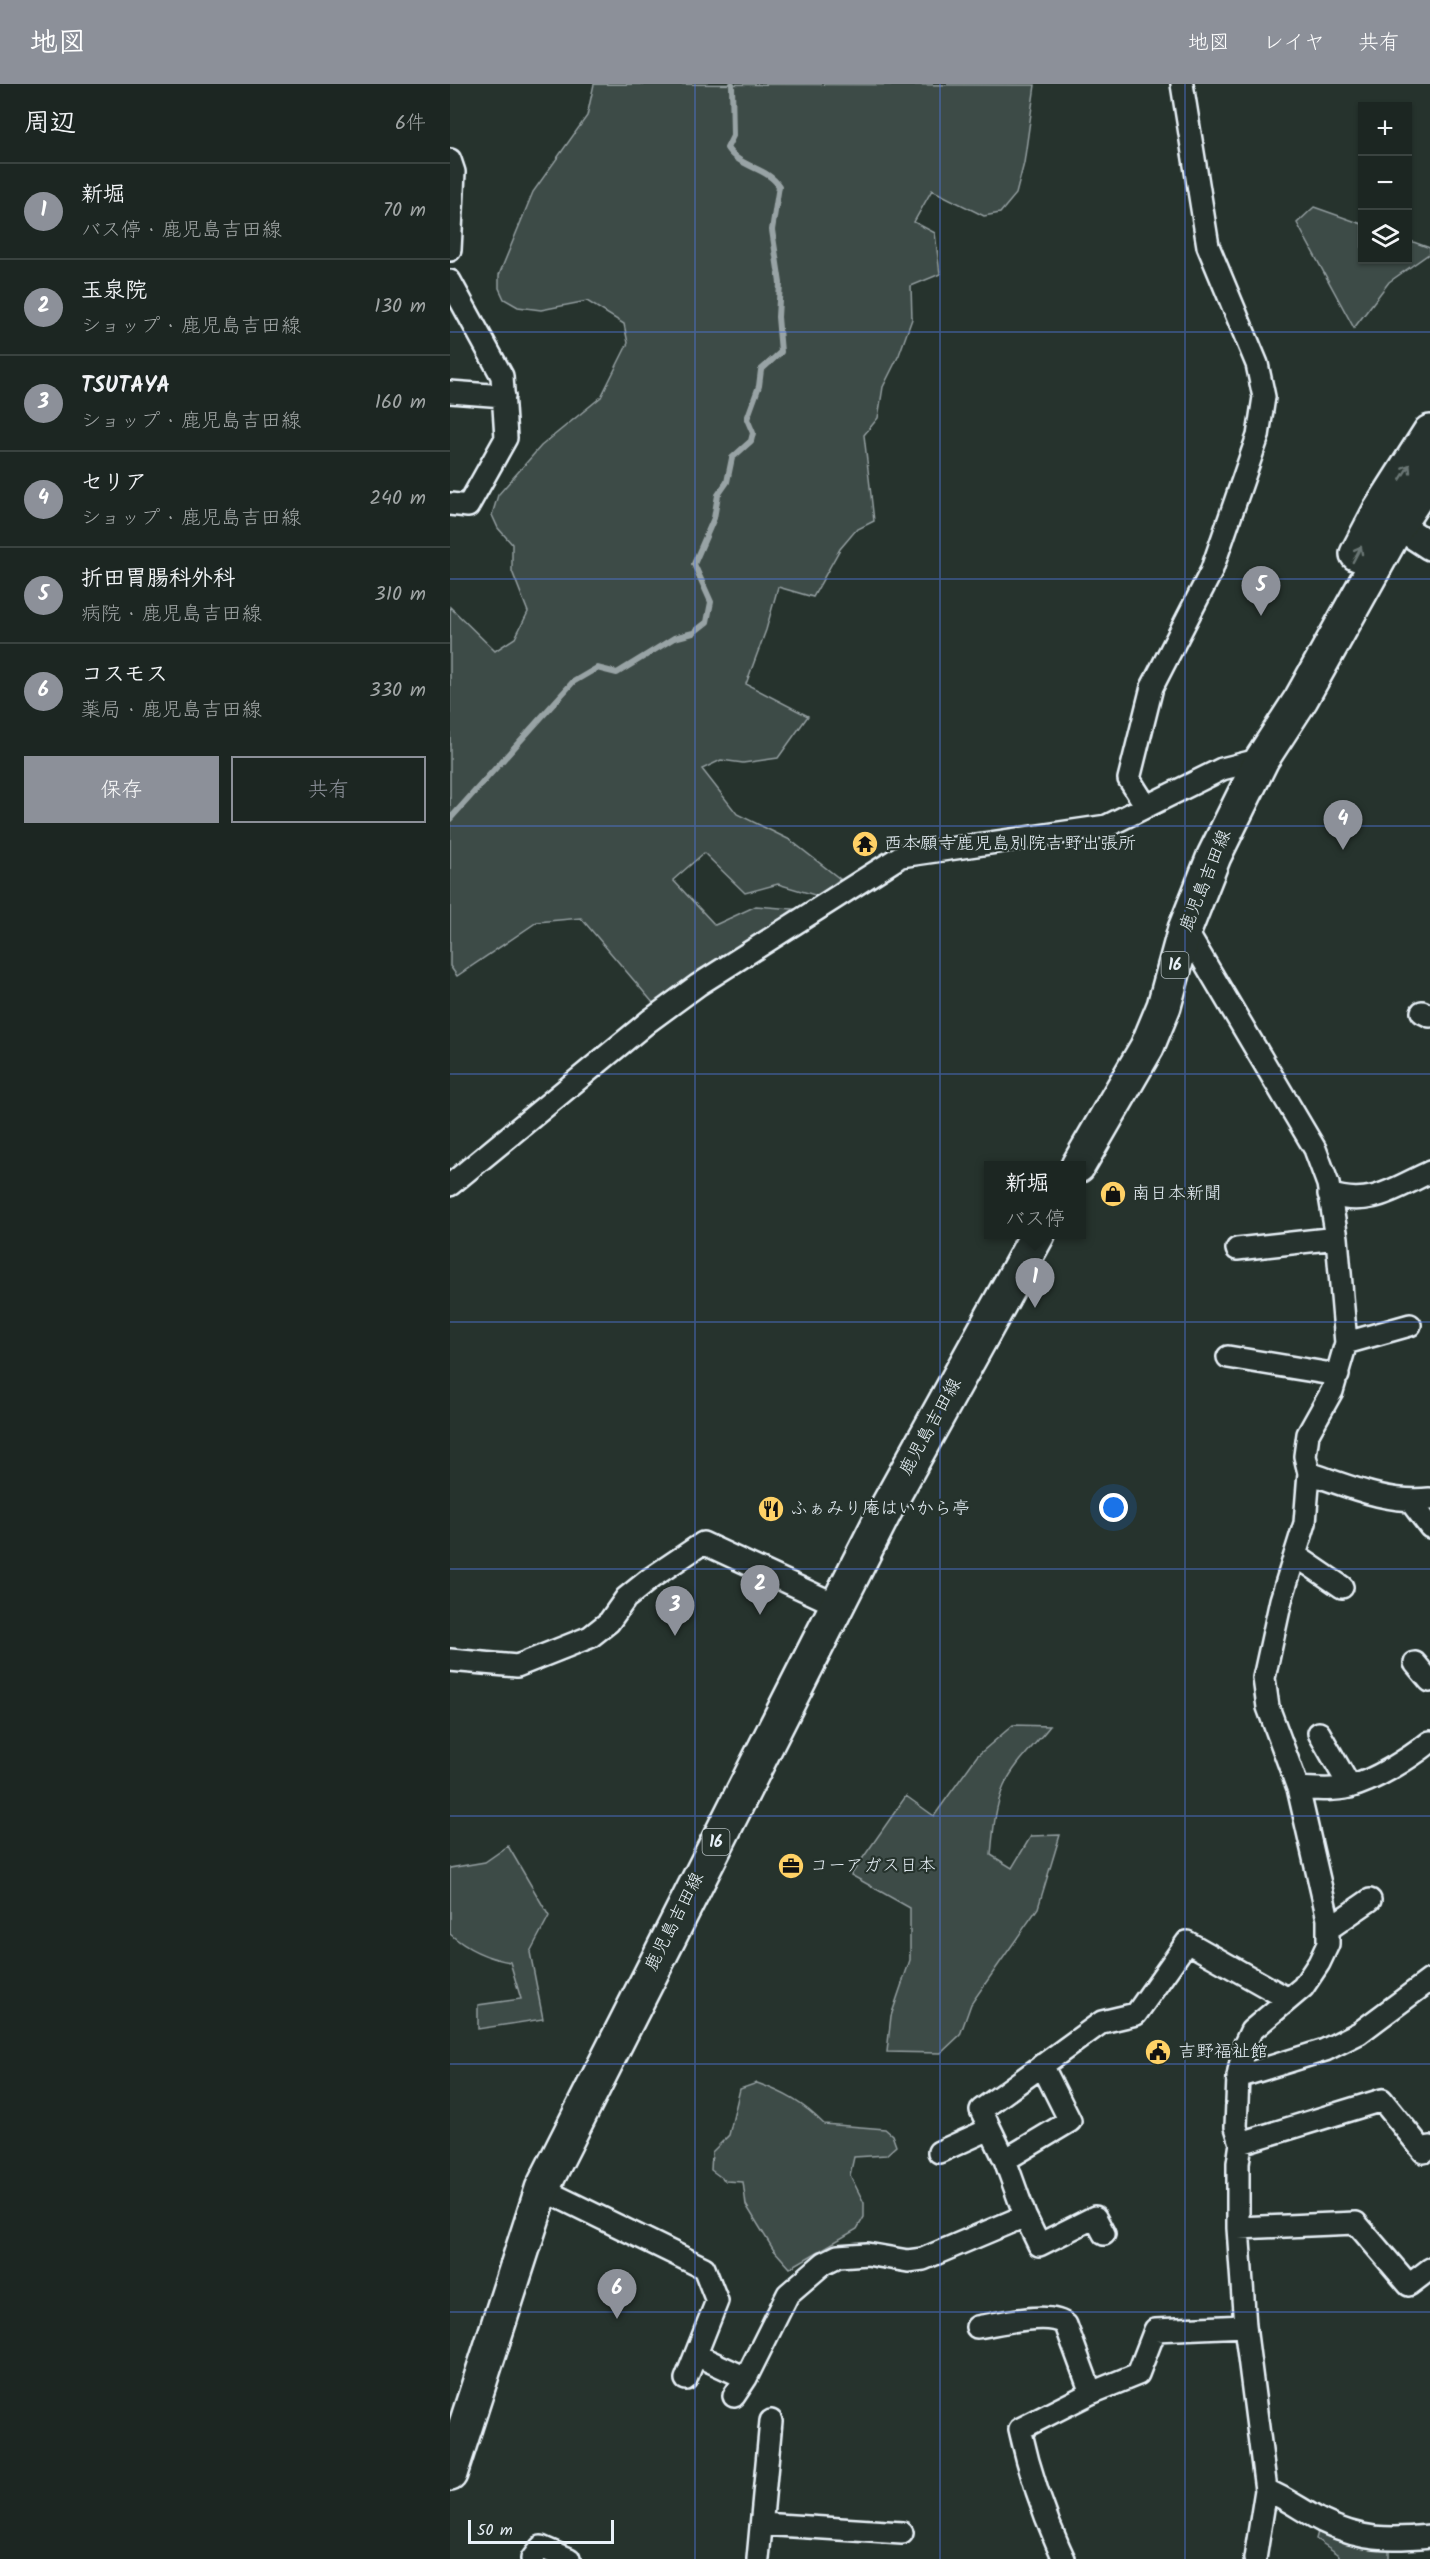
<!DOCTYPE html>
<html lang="ja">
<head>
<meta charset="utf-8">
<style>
	:root { --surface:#1c2622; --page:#29322f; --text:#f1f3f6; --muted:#a0a5a5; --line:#3a4340; --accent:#8c9099 }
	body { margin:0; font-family:Kalam,"Klee One",sans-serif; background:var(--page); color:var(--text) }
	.controls { position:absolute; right:18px; top:18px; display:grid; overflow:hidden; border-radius:0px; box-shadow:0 2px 4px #0004 }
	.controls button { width:54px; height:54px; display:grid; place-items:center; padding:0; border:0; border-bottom:2px solid var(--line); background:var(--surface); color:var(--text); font:30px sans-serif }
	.scale { position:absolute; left:18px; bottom:15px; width:146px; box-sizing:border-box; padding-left:6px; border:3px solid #e8f1f8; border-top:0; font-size:16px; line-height:21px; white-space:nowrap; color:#e8f1f8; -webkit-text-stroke:4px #26332d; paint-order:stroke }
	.you { position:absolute; left:664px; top:1424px; width:21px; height:21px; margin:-15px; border:4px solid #fff; border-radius:50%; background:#1a73e8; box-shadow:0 0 0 9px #1a73e833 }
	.badge { display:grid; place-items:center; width:39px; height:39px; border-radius:50%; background:var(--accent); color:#fff; font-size:20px; font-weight:700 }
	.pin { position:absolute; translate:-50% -50px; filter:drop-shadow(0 2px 3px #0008) }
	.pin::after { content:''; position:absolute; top:32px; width:21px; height:18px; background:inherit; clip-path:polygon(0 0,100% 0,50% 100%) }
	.popup { position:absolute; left:534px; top:1077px; width:102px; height:78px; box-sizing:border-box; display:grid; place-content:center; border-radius:0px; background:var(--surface); filter:drop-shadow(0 2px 4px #0005); font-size:20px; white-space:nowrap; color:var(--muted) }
	.popup b { font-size:22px; color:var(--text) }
	.popup::after { content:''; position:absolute; left:50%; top:100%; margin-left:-12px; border:12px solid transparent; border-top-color:var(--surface) }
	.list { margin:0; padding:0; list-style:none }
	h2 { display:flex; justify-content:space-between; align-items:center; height:78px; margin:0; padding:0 24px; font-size:26px }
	h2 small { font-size:20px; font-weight:400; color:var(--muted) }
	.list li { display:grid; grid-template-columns:39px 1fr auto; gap:18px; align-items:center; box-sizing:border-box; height:96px; padding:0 24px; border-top:2px solid var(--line) }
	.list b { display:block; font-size:22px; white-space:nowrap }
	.list p { margin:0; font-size:20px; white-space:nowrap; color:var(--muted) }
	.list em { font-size:20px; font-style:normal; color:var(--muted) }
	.actions { display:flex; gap:12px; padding:18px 24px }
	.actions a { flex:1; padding:14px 0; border:2px solid var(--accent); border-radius:0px; text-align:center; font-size:21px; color:var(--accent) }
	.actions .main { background:var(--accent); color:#fff }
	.icon { flex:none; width:33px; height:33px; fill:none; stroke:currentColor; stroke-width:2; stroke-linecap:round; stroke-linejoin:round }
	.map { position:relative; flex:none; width:980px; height:2475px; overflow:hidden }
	header { display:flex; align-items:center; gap:36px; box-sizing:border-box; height:84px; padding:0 30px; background:var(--accent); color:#fff }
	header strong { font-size:28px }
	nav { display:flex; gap:33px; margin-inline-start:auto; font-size:21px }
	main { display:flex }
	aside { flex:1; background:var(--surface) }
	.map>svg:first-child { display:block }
	.green { fill:#3e4b47; stroke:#939ea0; stroke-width:1.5 }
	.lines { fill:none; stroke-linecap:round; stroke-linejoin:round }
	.stream { stroke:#98a3a5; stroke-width:6 }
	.minor-casing { stroke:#e8f1f8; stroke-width:26 }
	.tertiary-casing { stroke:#e8f1f8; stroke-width:32 }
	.primary-casing { stroke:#e8f1f8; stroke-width:38 }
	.minor { stroke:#26332d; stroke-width:21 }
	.tertiary { stroke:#26332d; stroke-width:27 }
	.primary { stroke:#26332d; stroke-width:33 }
	.oneway { stroke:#6a7674 }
	.grid { fill:none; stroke:#5077e0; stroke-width:1.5; stroke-opacity:0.55 }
	.labels { text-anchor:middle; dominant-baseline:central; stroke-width:4.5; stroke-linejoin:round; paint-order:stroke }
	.shield { fill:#26332d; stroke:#aeb8bb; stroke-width:1.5 }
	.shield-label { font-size:16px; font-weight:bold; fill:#e8f1f8 }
	.poi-label { font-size:18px; fill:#e8f1f8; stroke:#26332d; text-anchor:start }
	.street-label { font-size:18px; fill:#e8f1f8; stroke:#26332d }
</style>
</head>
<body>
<header>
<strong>地図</strong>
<nav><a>地図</a><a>レイヤ</a><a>共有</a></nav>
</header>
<main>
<aside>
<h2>周辺<small>6件</small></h2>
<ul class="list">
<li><span class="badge">1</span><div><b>新堀</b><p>バス停 · 鹿児島吉田線</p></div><em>70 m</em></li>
<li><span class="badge">2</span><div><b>玉泉院</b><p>ショップ · 鹿児島吉田線</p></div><em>130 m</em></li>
<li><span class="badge">3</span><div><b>TSUTAYA</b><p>ショップ · 鹿児島吉田線</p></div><em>160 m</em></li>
<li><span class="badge">4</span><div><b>セリア</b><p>ショップ · 鹿児島吉田線</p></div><em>240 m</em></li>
<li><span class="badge">5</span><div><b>折田胃腸科外科</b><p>病院 · 鹿児島吉田線</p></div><em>310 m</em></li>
<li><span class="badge">6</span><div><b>コスモス</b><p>薬局 · 鹿児島吉田線</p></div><em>330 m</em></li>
</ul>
<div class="actions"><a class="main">保存</a><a>共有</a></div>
</aside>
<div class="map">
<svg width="980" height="2475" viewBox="0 0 980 2475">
	<rect width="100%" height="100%" fill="#26332d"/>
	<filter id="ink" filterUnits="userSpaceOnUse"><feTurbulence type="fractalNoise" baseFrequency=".0167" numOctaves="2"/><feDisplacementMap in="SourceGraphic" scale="12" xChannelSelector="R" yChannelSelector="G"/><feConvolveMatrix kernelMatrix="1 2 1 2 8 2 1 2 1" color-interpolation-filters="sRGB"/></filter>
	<g filter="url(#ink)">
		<path class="green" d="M144 0 585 1 574 79 566 110 550 129 534 132 482 106 464 138 485 149 490 190 461 202 462 235 449 271 433 303 428 334 414 351 424 437 406 446 390 465 363 513 328 503 316 546 296 600 358 632 328 674 293 679 271 676 252 685 287 730 340 756 390 795 368 812 328 800 295 809 254 769 223 796 265 841 306 822 344 825 204 920 131 834 87 838 7 892 0 882V523L45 567 65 554 78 528 62 487V460L48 444 42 431 48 411 91 362 151 313 178 259 174 240 137 217 91 226 68 223 54 215 49 204V191L83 108 137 32Z
			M864 123 912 140V176H958V156L980 164V169L939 198 904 244 847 139Z
			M563 1641 600 1642C585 1661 564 1680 554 1702 545 1722 543 1749 541 1771L562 1784 581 1752 610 1751 588 1824 521 1920 510 1951 491 1969 437 1968 441 1932 460 1876V1824L401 1791 456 1712 484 1732 527 1672Z
			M58 1762 99 1832 80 1868 93 1935 28 1945V1921L71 1915 60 1878C37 1874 18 1866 0 1850V1784L35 1778Z
			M307 1999C335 2009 353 2019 374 2040L435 2045 442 2051 446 2062 436 2071 404 2073 400 2091 414 2119V2133L407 2145 340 2184 323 2165 296 2121 293 2098 276 2097 261 2086 262 2068 279 2051 290 2005Z
			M869 2444 939 2465V2475H891L888 2470 866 2455Z"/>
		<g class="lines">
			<path class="stream" d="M0 735 123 598 147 584 167 589 224 554 243 549 257 538 261 518 244 480 264 434 268 411 277 398 282 374 301 357 303 349 297 335 309 302 311 286 331 268 328 233 330 199 322 146 329 102C317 83 290 84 277 64L283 52 282 0"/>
			<g class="minor-casing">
				<path id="minor" d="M0 76 4 88 0 166
					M0 197 52 292 56 354 18 422 0 420
					M0 308 54 312
					M696 722 679 695 702 603 761 488 808 352 814 313 807 280 758 162 732 0
					M735 845 865 1065 878 1100 887 1154 896 1259 882 1307 858 1350 855 1372 859 1389 855 1439 831 1516 814 1594 818 1623 848 1704 878 1835V1860L869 1879 853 1903 801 1947 794 1962 788 1993 786 2043 791 2059 788 2079V2144L795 2242 816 2406 805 2475
					M972 928 980 932
					M0 1101 199 937 248 901 451 772 657 742 772 685 812 675
					M879 1110C920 1124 945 1104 980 1088
					M787 1165 887 1154
					M896 1259 960 1241
					M778 1273 888 1291
					M859 1389C898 1402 938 1420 980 1415
					M961 1418 980 1443
					M845 1471 892 1503
					M0 1576 67 1582 140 1553 159 1538 176 1514 201 1494 253 1459 387 1521
					M965 1579 980 1597
					M869 1649 900 1703
					M848 1704C865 1705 883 1707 899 1703 924 1697 960 1674 980 1658
					M878 1845 920 1816
					M788 1993 875 1966 909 1949 980 1896
					M791 2059 932 2016 974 2068 980 2063
					M489 2068 540 2045
					M555 2076 620 2037 592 1981
					M92 2105 254 2184 267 2217 236 2295
					M575 2132 589 2161 645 2133 654 2150
					M788 2144 906 2139 959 2201 980 2185
					M527 2243C548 2240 601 2226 616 2241L641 2309
					M246 2271 296 2294
					M284 2312 296 2294 338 2210 374 2179 388 2172 417 2170 458 2177 473 2175 575 2132 555 2076 531 2026 652 1938 686 1930 737 1858 838 1915
					M816 2406C836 2414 853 2427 872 2437 911 2456 939 2456 980 2452
					M312 2440 452 2449
					M82 2475 91 2463 119 2475
					M308 2475 321 2337
					M614 2475C594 2432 580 2391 570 2345L641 2309 688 2290 705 2246 795 2242"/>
			</g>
			<g class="tertiary-casing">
				<path id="tertiary" d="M931 430 980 462"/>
			</g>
			<g class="primary-casing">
				<path id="primary" d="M907 470 929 428 980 348
					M628 1082 697 963 714 922 735 845 764 772 812 675 851 615 948 441 980 392
					M0 2390 92 2105 436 1425 588 1150"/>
			</g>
			<use href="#minor" class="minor"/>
			<use href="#tertiary" class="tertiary"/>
			<use href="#primary" class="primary"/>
		</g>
		<defs><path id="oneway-shaft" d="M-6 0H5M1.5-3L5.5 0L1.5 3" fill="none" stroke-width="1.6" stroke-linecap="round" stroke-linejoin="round" transform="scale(1.5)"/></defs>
		<g class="oneway">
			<use href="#oneway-shaft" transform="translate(955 388) rotate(-58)"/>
			<use href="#oneway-shaft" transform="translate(907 470) rotate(-62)"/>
		</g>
	</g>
	<path class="grid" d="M245 0V2475M490 0V2475M735 0V2475M0 248H980M0 495H980M0 742H980M0 990H980M0 1238H980M0 1485H980M0 1732H980M0 1980H980M0 2228H980"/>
	<defs>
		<g id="temple-disc" transform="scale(1.35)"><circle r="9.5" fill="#ffd166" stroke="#26332d"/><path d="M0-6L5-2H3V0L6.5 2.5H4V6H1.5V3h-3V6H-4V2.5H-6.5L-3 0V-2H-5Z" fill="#111"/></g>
		<g id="shop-disc" transform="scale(1.35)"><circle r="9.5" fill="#ffd166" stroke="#26332d"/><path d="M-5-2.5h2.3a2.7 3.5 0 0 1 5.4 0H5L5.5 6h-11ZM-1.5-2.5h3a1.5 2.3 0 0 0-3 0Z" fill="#111"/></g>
		<g id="restaurant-disc" transform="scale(1.35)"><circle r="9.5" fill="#ffd166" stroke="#26332d"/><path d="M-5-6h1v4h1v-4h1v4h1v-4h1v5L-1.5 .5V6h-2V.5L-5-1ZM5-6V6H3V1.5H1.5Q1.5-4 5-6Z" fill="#111"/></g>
		<g id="office-disc" transform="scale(1.35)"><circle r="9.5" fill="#ffd166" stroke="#26332d"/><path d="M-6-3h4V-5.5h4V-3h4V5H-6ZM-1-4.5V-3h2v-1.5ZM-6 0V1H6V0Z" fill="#111"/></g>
		<g id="civic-disc" transform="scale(1.35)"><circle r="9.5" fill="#ffd166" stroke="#26332d"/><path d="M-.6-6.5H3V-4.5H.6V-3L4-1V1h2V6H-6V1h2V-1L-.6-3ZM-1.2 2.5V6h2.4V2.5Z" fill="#111"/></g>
	</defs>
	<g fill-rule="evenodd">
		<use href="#temple-disc" x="415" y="760"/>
		<use href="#shop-disc" x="663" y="1110"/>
		<use href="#restaurant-disc" x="321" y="1425"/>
		<use href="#office-disc" x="341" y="1782"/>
		<use href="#civic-disc" x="708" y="1968"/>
	</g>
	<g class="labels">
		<g class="shield">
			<rect x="711.5" y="868" width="27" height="26" rx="4.5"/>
			<rect x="252.5" y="1745" width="27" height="26" rx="4.5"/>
		</g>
		<g class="shield-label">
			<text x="725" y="881">16</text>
			<text x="266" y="1758">16</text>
		</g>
		<g class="poi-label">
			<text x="434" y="760">西本願寺鹿児島別院吉野出張所</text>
			<text x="682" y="1110">南日本新聞</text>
			<text x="340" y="1425">ふぁみり庵はいから亭</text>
			<text x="360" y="1782">コーアガス日本</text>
			<text x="728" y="1968">吉野福祉館</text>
		</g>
		<g class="street-label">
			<text transform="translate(756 797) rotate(-68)">鹿児島吉田線</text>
			<text transform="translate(481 1343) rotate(-61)">鹿児島吉田線</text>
			<text transform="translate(225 1838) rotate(-63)">鹿児島吉田線</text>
		</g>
	</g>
</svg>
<div class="controls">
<button>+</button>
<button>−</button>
<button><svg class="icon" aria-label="layers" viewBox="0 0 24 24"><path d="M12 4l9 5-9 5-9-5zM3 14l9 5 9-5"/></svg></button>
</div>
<div class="scale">50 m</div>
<div class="you"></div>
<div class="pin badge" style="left:585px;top:1224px">1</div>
<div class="popup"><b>新堀</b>バス停</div>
<div class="pin badge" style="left:310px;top:1531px">2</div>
<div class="pin badge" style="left:225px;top:1552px">3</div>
<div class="pin badge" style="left:893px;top:766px">4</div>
<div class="pin badge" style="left:811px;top:532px">5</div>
<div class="pin badge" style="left:167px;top:2235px">6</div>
</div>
</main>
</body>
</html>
